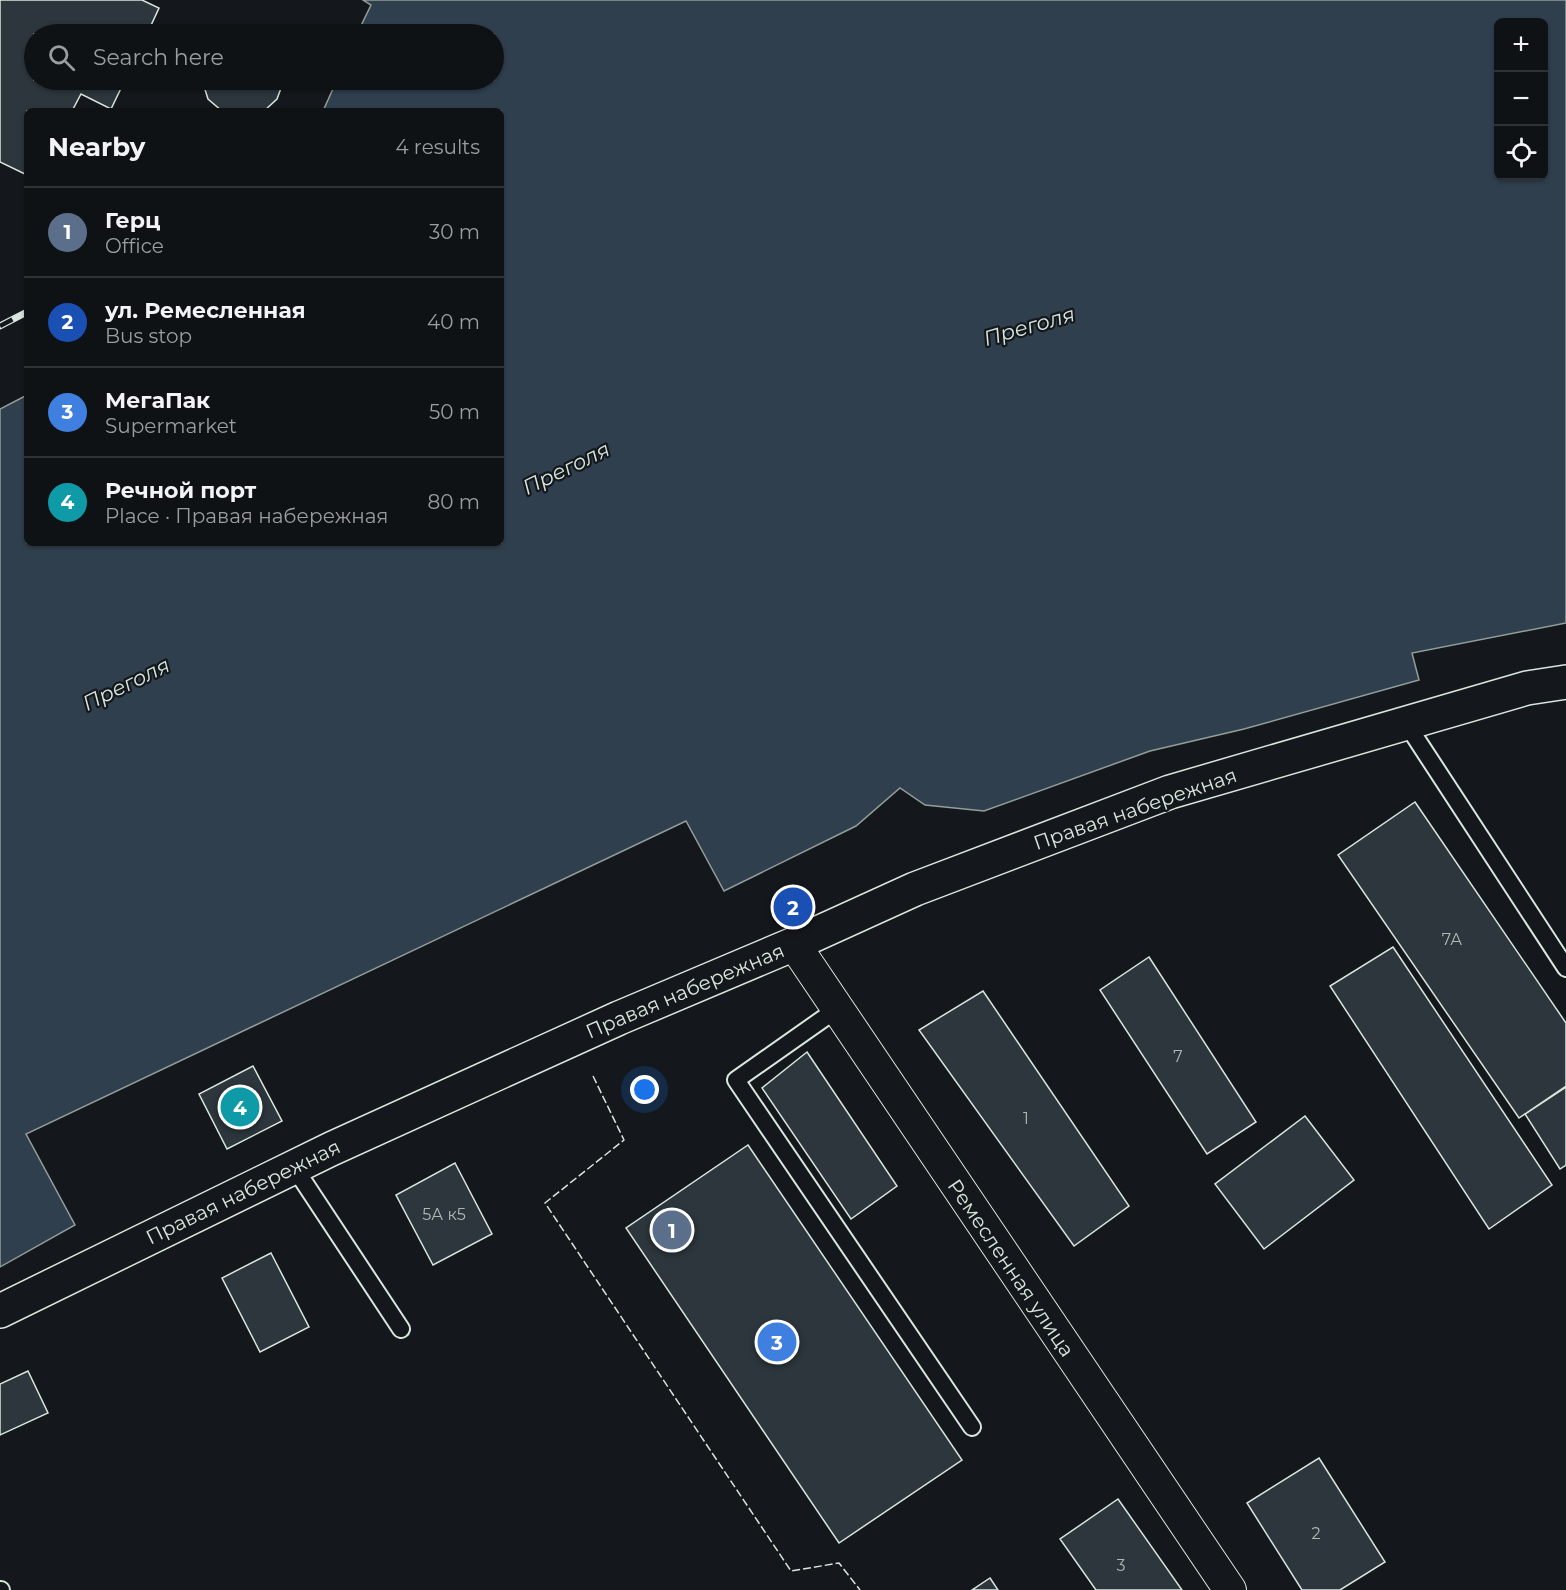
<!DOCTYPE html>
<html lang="en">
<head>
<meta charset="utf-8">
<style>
	:root { --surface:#0f1215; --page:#181b1e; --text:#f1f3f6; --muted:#9b9ea0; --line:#2f3234; --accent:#ffb74d }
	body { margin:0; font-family:Montserrat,sans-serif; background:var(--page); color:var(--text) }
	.controls { position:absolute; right:18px; top:18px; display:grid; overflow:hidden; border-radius:9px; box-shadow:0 2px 4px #0004 }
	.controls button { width:54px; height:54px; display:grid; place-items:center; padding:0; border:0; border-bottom:2px solid var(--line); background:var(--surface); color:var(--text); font:30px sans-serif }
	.you { position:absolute; left:645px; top:1090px; width:21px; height:21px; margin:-15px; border:4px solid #fff; border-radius:50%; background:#1a73e8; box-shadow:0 0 0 9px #1a73e833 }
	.badge { display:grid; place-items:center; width:39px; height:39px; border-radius:50%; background:var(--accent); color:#fff; font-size:20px; font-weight:700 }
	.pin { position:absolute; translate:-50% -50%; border:3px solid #fff; box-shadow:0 2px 6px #0006 }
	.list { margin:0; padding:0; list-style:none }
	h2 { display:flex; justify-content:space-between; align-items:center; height:78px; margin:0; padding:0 24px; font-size:26px }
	h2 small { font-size:20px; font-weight:400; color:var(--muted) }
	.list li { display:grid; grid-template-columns:39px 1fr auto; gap:18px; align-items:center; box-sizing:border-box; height:90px; padding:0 24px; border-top:2px solid var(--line) }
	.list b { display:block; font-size:22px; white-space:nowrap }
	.list p { margin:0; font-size:20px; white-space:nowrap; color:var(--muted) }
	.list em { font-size:20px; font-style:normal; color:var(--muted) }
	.icon { flex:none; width:33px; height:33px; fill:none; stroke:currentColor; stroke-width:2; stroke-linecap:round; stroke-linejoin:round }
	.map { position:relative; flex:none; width:1566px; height:1590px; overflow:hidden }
	.search { position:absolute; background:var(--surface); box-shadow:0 2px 4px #0004; left:24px; top:24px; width:480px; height:66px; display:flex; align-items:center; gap:15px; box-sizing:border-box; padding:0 21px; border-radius:33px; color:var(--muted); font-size:22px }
	.panel { position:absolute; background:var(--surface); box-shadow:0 2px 4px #0004; left:24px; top:108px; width:480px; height:438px; border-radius:9px }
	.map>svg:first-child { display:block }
	.water { fill:#2f3f4d; stroke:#939e99; stroke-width:1.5; fill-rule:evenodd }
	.building { fill:#2c363c; stroke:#d8e6dc; stroke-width:1.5 }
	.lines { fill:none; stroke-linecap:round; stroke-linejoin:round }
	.service-casing { stroke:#d8e6dc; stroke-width:20 }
	.minor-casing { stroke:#d8e6dc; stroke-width:34 }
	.secondary-casing { stroke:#d8e6dc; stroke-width:36 }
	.service { stroke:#14181c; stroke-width:16 }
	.minor { stroke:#14181c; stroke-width:32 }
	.secondary { stroke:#14181c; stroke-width:33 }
	.rail-casing { stroke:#d8e6dc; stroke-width:7 }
	.rail { stroke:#14181c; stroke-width:4.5; stroke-dasharray:14; stroke-linecap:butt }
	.fence { stroke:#d8e6dc; stroke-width:1.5; stroke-dasharray:8 3; stroke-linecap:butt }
	.labels { text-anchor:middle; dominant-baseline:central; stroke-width:4.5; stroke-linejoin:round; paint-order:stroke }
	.number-label { font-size:16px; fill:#adbab4 }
	.street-label { font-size:20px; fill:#d8e6dc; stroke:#14181c }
	.water-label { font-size:21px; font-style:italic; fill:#d8e6dc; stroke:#14181c }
</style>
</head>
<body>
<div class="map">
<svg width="1566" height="1590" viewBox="0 0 1566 1590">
	<rect width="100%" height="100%" fill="#14181c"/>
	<path class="water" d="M363 0H1566V623L1412 653 1419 680 1244 729 1150 751 984 811 925 805 900 788 856 826 724 891 686 821 26 1134 75 1225 0 1267V409L27 395V543H501V111H323L337 80H494V34H357L371 5ZM1498 22H1544V176H1498Z"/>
	<path class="building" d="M0 0H142L159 8 147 34H34V80H125L111 109 81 94 72 111H27V175L0 162Z
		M202 80H284L277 99 264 111H222L208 99Z
		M1415 802 1566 1023V1086L1519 1118 1338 855Z
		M1393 947 1552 1185 1489 1229 1330 986Z
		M1149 957 1256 1122 1207 1154 1100 990Z
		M983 991 1129 1206 1074 1246 919 1030Z
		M807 1052 897 1186 851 1219 762 1088Z
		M253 1066 282 1121 227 1149 199 1094Z
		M1566 1087V1165L1560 1169 1525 1114Z
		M1305 1116 1354 1180 1264 1249 1215 1184Z
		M748 1145 962 1460 839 1543 626 1228Z
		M455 1163 492 1234 433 1265 396 1195Z
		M271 1253 309 1327 260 1352 222 1278Z
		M28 1371 48 1413 0 1435V1384Z
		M1319 1458 1385 1562 1340 1590H1302L1247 1503Z
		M1118 1499 1182 1590H1096L1060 1539Z
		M990 1578 998 1590H972Z"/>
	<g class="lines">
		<g class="service-casing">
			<path id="service" d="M1406 723 1566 968
				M837 1009 736 1080 972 1427
				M294 1167 401 1329
				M0 1590H1"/>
		</g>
		<g class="minor-casing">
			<path id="minor" d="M794 944 1230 1590"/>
		</g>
		<g class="secondary-casing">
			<path id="secondary" d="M0 1311 331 1149 619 1018 794 944 915 889 1170 792 1527 688 1566 682"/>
		</g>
		<use href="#service" class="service"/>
		<use href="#minor" class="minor"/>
		<use href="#secondary" class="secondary"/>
		<g class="rail-casing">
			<path id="rail" d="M0 326 27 312"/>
		</g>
		<use href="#rail" class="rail"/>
		<path class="fence" d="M593 1076 624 1140 545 1203 791 1571 839 1563 860 1590"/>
	</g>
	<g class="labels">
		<g class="number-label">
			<text x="1452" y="939">7А</text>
			<text x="1178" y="1056">7</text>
			<text x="1026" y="1118">1</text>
			<text x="444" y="1214">5А к5</text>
			<text x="1316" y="1533">2</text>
			<text x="1121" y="1565">3</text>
		</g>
		<g class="street-label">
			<text transform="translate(1135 809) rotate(-19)">Правая набережная</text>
			<text transform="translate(685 991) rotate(-23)">Правая набережная</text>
			<text transform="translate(243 1192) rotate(-26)">Правая набережная</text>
			<text transform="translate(1011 1268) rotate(56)">Ремесленная улица</text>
		</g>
		<g class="water-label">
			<text transform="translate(1029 326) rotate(-16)">Преголя</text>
			<text transform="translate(566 468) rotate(-26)">Преголя</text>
			<text transform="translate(126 684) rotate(-26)">Преголя</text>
		</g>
	</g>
</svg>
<div class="controls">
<button>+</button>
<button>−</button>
<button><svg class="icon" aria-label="locate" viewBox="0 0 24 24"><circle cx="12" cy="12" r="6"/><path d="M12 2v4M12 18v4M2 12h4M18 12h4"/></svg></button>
</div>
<div class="you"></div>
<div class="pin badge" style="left:672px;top:1230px;background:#5c6f8a">1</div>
<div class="pin badge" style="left:793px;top:907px;background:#1a4fb4">2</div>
<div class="pin badge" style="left:777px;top:1342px;background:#3f7fe0">3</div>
<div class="pin badge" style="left:240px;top:1107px;background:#0f9aa8">4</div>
<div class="search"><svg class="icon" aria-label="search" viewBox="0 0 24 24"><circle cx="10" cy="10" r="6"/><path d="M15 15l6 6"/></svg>Search here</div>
<section class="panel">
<h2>Nearby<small>4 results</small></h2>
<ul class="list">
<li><span class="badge" style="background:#5c6f8a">1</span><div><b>Герц</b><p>Office</p></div><em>30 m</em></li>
<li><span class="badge" style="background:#1a4fb4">2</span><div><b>ул. Ремесленная</b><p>Bus stop</p></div><em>40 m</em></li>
<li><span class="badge" style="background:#3f7fe0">3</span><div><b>МегаПак</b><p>Supermarket</p></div><em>50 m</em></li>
<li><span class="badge" style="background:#0f9aa8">4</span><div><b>Речной порт</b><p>Place · Правая набережная</p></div><em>80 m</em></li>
</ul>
</section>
</div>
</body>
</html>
